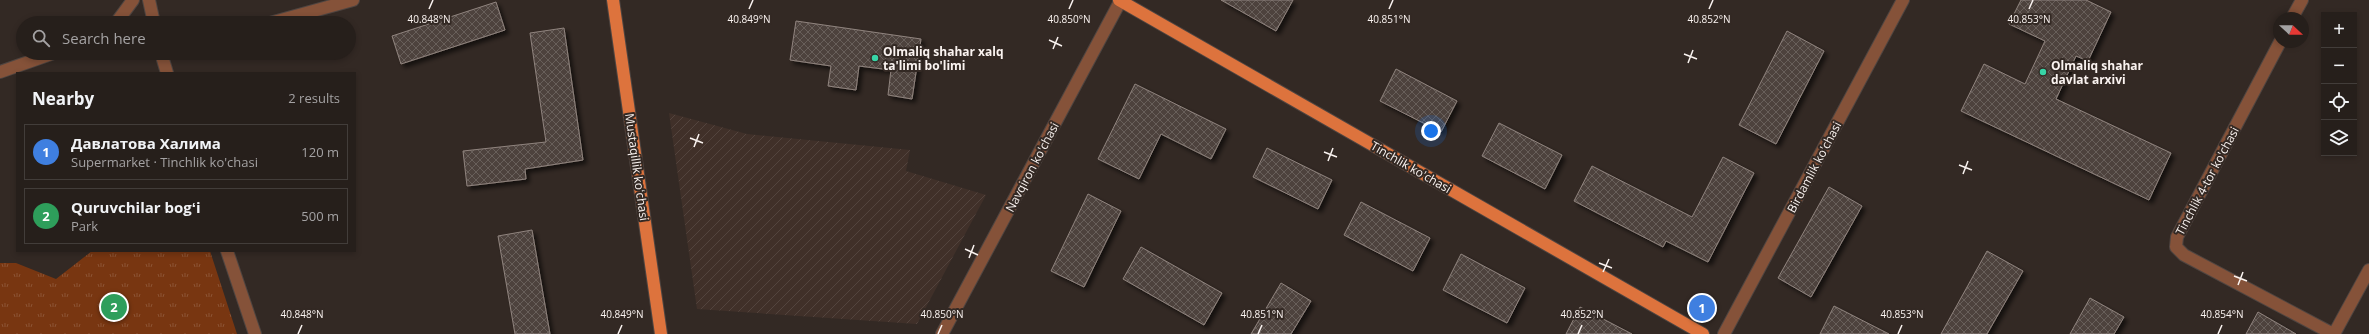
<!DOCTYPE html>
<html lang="en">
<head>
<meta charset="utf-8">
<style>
	:root { --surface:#261f1b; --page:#2e2724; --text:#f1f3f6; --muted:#a4a2a3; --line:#423d3a; --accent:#37d4a6 }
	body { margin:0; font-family:"Open Sans",sans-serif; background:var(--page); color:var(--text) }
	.controls { position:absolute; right:12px; top:12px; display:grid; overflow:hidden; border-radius:0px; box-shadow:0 2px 6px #0003 }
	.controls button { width:36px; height:36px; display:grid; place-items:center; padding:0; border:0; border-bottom:1px solid var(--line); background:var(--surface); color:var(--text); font:20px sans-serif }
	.compass { position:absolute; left:2273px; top:12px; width:36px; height:36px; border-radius:50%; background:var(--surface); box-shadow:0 2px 6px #0003; rotate:112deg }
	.you { position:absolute; left:1431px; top:131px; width:14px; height:14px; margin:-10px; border:3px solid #fff; border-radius:50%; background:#1a73e8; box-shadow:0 0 0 6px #1a73e833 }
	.badge { display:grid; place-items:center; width:26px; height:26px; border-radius:50%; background:var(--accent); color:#fff; font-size:13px; font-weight:700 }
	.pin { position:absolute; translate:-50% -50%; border:2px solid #fff; box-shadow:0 1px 4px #0006 }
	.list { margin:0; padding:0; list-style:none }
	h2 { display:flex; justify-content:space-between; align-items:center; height:52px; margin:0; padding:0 16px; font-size:17px }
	h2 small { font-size:13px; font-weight:400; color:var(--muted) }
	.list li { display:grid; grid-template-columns:26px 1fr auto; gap:12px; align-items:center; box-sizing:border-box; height:56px; margin:0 8px 8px; padding:0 8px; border:1px solid var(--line); border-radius:0px }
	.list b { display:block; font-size:15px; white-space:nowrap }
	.list p { margin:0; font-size:13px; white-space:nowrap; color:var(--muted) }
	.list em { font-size:13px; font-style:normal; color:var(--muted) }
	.icon { flex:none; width:22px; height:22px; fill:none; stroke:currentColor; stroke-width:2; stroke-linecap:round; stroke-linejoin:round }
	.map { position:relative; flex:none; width:2369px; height:334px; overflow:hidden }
	.search { position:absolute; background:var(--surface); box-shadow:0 2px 6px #0003; left:16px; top:16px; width:340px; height:44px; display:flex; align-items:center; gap:10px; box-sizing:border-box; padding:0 14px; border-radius:22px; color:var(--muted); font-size:15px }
	.panel { position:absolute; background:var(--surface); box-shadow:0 2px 6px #0003; left:16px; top:72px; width:340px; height:180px; border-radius:0px }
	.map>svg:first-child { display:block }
	.industrial { fill:url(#industrial-furrows) }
	.park { fill:url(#park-tufts) }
	.building { fill:url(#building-cross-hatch); stroke:#90847e; filter:url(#shadow) }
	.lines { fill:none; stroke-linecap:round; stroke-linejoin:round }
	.minor-casing { stroke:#4f4541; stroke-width:14 }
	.major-casing { stroke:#4f4541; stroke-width:14 }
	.minor { stroke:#855239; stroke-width:12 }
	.major { stroke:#dd733d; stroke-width:12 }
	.ticks { fill:none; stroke:#faf3f0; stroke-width:1.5 }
	.poi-dot { fill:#37d4a6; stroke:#332924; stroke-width:1.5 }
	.labels { text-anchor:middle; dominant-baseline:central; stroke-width:4; stroke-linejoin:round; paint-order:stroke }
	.poi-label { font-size:12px; font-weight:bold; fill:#faf3f0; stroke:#332924; text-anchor:start }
	.street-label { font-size:12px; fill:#faf3f0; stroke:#332924 }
	.ticks-label { font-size:10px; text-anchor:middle; fill:#faf3f0; stroke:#332924; stroke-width:4; stroke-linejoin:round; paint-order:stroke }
</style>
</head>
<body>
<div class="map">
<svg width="2369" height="334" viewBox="0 0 2369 334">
	<defs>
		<pattern id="industrial-furrows" width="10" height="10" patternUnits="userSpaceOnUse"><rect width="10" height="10" fill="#403029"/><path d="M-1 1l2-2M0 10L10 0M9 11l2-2" fill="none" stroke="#53443e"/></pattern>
		<pattern id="park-tufts" width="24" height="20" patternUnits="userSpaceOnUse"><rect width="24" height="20" fill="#783611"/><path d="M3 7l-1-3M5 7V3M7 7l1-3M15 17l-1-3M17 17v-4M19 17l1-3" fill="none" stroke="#8c5434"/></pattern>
		<pattern id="building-cross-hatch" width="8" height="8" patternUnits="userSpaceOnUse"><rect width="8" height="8" fill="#4d423e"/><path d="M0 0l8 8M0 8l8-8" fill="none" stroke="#685e5a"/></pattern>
		<filter id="shadow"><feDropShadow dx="3.5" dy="3.5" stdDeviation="2" flood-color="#0009"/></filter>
	</defs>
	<rect width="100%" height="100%" fill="#332924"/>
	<path class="industrial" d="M669 113 747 134 910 150 906 171 986 195 917 324 697 309Z"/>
	<path class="park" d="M92 251H210L237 334H0V263H16L56 279Z"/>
	<path class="building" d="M1221 0H1293L1276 31Z
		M2021 0H2086L2111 12 2088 61 2076 56 2056 99 2171 153 2149 200 1961 111 1984 64 2025 84 2045 41 2009 24Z
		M496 2 505 30 401 64 392 36Z
		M796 21 921 39 912 99 888 95 891 70 859 66 856 90 828 86 831 66 790 60Z
		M564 28 583 160 525 169 526 179 467 186 463 151 546 142 530 33Z
		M1787 31 1824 51 1776 144 1739 125Z
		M1396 69 1457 101 1441 132 1380 101Z
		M1135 84 1226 129 1211 159 1161 134 1139 179 1098 159Z
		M1499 123 1562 155 1545 189 1482 156Z
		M1267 148 1332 180 1318 209 1253 177Z
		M1723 157 1754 173 1708 262 1666 241 1663 247 1574 201 1592 166 1692 217Z
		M1829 187 1862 206 1811 297 1778 278Z
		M1088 194 1121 211 1084 287 1051 271Z
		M1361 202 1430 238 1413 271 1344 235Z
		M532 230 550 334H515L498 236Z
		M1141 247 1222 293 1204 325 1123 279Z
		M1987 251 2023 271 1987 334H1941Z
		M1461 254 1525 288 1507 323 1443 290Z
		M1281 283 1311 301 1291 334H1251Z
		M2090 298 2124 317 2114 334H2070Z
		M1834 306 1889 334H1820Z
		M1580 307 1632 334H1566Z
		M2258 312 2296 334H2246Z"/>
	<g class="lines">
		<g class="minor-casing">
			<path id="minor" d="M149 0 154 23
				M2292 18 2302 0
				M116 23 133 0
				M270 23 353 0
				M2280 42 2177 237 2176 247 2184 255 2333 334
				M161 53 167 73
				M0 72 54 53
				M227 251 255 334
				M942 334 1121 0
				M1724 334 1903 0
				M2334 334 2369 270"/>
		</g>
		<g class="major-casing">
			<path id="major" d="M613 0 661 334
				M1119 0 1703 334"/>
		</g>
		<use href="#minor" class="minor"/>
		<use href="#major" class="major"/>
	</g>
	<path class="ticks" d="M429 9 433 0M749 9 753 0M1069 9 1073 0M1389 9 1393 0M1709 9 1713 0M2029 9 2033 0M1049 40 1062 46M1053 49 1058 37M1684 54 1697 59M1688 63 1693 50M690 138 703 143M694 147 699 134M1324 152 1337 157M1328 161 1333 148M1959 165 1972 170M1963 174 1968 161M965 249 978 255M969 258 974 245M1599 263 1612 268M1603 272 1609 259M2234 276 2247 281M2238 285 2243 272M298 334 302 325M618 334 622 325M938 334 942 325M1258 334 1262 325M1578 334 1582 325M1898 334 1902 325M2218 334 2222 325"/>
	<g class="poi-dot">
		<circle cx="875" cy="58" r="4"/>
		<circle cx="2043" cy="72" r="4"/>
	</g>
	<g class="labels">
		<g class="poi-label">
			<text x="883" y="51">Olmaliq shahar xalq<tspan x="883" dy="14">ta'limi bo'limi</tspan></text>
			<text x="2051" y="65">Olmaliq shahar<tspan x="2051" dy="14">davlat arxivi</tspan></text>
		</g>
		<g class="street-label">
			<text transform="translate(637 167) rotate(82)">Mustaqillik koʻchasi</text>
			<text transform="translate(1032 167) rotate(-62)">Navqiron ko'chasi</text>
			<text transform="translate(1411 167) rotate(30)">Tinchlik ko'chasi</text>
			<text transform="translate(1814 167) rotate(-62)">Birdamlik ko'chasi</text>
			<text transform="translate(2207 181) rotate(-62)">Tinchlik 4-tor ko'chasi</text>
		</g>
	</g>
	<g class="ticks-label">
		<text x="429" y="23">40.848°N</text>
		<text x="749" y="23">40.849°N</text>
		<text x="1069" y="23">40.850°N</text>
		<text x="2029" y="23">40.853°N</text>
		<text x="1389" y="23">40.851°N</text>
		<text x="1709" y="23">40.852°N</text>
		<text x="302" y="318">40.848°N</text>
		<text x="622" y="318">40.849°N</text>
		<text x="942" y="318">40.850°N</text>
		<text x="1262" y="318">40.851°N</text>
		<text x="1582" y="318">40.852°N</text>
		<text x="1902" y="318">40.853°N</text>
		<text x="2222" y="318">40.854°N</text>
	</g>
</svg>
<div class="controls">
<button>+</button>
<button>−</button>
<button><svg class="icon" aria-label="locate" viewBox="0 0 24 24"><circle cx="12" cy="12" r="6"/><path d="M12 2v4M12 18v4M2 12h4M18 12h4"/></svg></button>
<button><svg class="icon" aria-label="layers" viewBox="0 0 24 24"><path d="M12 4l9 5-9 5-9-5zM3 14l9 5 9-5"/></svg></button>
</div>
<svg class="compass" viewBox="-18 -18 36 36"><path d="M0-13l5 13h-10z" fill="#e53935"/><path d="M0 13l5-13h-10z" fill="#a4a2a3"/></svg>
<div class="you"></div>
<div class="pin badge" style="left:1702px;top:308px;background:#3f7fe0">1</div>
<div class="pin badge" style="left:114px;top:307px;background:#2e9e5b">2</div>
<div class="search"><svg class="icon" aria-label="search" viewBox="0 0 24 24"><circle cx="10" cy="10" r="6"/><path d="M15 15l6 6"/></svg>Search here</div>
<section class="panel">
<h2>Nearby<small>2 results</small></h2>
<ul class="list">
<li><span class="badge" style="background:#3f7fe0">1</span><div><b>Давлатова Халима</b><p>Supermarket · Tinchlik ko'chasi</p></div><em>120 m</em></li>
<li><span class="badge" style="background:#2e9e5b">2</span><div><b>Quruvchilar bogʻi</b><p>Park</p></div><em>500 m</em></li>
</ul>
</section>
</div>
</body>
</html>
